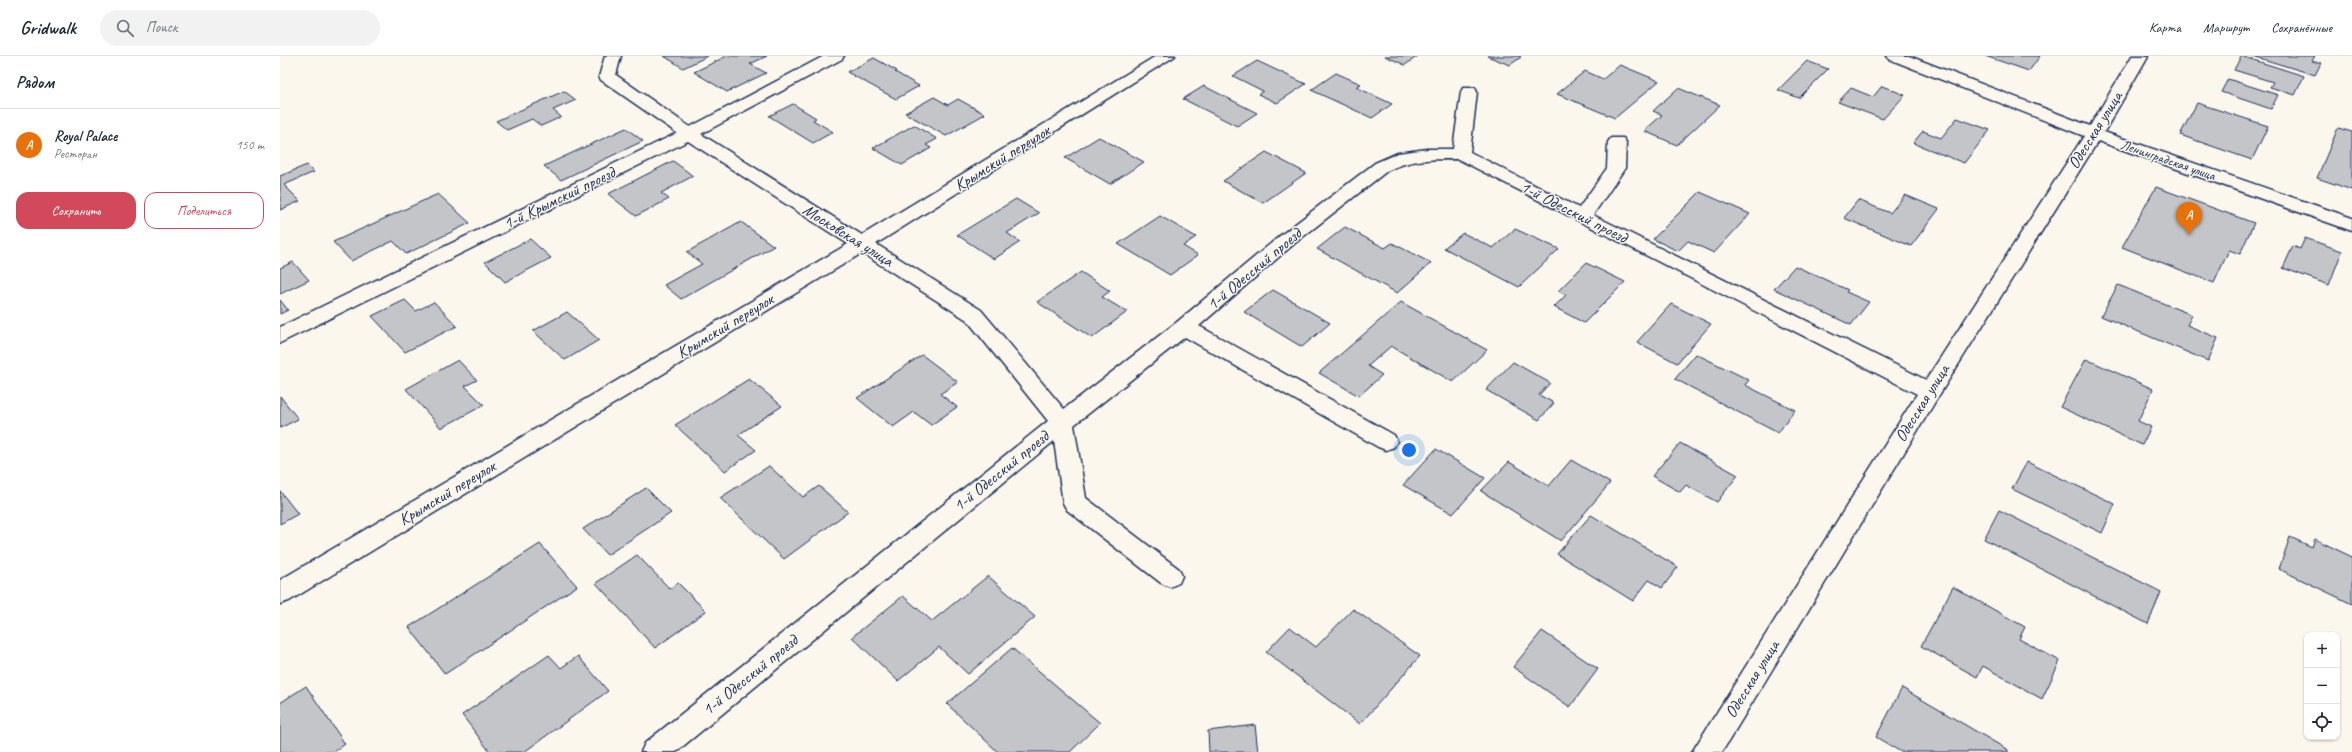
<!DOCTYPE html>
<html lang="ru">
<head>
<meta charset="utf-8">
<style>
	:root { --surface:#fff; --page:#f2f2f3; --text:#1f2937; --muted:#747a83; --line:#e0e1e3; --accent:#d1495b }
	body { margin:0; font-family:Caveat,sans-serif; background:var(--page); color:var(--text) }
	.controls { position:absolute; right:12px; bottom:12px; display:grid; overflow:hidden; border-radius:8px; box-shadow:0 1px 3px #0004 }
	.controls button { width:36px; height:36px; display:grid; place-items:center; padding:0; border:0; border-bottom:1px solid var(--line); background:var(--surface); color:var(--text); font:20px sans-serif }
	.you { position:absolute; left:1129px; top:394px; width:14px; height:14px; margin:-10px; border:3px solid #fff; border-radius:50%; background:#1a73e8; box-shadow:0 0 0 6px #1a73e833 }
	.badge { display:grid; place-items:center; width:26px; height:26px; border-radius:50%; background:var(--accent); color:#fff; font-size:13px; font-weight:700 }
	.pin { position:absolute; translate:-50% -33px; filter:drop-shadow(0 1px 2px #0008) }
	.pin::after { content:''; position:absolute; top:21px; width:14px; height:12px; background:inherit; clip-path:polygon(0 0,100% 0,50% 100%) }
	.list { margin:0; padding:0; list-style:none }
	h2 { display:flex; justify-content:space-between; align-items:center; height:52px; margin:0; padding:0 16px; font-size:17px }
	h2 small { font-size:13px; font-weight:400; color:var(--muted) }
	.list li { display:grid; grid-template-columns:26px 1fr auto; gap:12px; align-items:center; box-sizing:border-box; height:72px; padding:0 16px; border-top:1px solid var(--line) }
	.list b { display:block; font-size:15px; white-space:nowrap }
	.list p { margin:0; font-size:13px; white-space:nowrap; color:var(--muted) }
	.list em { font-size:13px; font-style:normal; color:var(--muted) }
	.actions { display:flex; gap:8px; padding:12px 16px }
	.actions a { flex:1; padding:9px 0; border:1px solid var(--accent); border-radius:12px; text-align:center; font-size:14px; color:var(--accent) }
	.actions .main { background:var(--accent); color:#fff }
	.icon { flex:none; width:22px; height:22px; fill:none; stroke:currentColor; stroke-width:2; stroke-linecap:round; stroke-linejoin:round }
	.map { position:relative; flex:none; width:2072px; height:696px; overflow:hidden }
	header { display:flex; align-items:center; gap:24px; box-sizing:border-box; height:56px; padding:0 20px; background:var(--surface); border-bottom:1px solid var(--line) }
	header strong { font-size:19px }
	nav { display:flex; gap:22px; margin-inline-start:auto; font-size:14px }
	.search { width:280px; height:36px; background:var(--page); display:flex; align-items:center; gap:10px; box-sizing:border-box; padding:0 14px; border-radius:22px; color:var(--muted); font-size:15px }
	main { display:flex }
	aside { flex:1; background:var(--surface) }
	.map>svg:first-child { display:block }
	.building { fill:#c3c5c9; stroke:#1b2f5e }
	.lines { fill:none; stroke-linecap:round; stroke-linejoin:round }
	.minor-casing { stroke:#1b2f5e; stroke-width:3 }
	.minor { fill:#fbf7ec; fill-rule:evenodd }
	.labels { text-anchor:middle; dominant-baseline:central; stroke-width:3; stroke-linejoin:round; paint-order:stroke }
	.far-street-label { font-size:14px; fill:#1b2f5e; stroke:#fbf7ec }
	.street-label { font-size:17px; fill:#1b2f5e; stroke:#fbf7ec }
</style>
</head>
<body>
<header>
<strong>Gridwalk</strong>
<div class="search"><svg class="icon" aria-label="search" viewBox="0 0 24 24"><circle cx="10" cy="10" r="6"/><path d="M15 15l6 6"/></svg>Поиск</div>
<nav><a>Карта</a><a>Маршрут</a><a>Сохранённые</a></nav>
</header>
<main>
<aside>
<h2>Рядом<small></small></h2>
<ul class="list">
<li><span class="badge" style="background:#e8710a">A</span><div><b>Royal Palace</b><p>Ресторан</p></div><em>150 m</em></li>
</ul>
<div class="actions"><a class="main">Сохранить</a><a>Поделиться</a></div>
</aside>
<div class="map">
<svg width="2072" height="696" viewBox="0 0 2072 696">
	<rect width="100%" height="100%" fill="#fbf7ec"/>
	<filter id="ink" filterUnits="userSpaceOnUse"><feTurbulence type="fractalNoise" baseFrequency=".025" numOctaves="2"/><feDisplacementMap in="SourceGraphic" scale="8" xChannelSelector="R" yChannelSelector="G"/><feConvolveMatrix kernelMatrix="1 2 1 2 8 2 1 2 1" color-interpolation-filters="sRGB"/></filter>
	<g filter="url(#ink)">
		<path class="building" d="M384 0H428L403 12Z
			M447 0H487L470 8 486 17 447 36 414 16Z
			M1105 0H1138L1125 9Z
			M1207 0H1239L1241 1 1230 9Z
			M1705 0H1760L1749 15Z
			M1961 0 2024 20 2015 39 1990 31 1993 26 1954 14Z
			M1973 0H2035L2032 5 2041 7 2035 19Z
			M594 2 617 15 615 16 639 30 616 43 567 16Z
			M977 5 1026 28 997 47 978 38 983 35 953 20Z
			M1527 5 1548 13 1519 42 1498 34Z
			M1340 9 1379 25 1335 62 1277 38 1305 15 1323 23Z
			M1056 17 1081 28 1076 31 1112 48 1092 62 1031 34Z
			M1948 23 1998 39 1991 53 1941 36Z
			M924 30 977 57 957 70 903 43Z
			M1602 30 1625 39 1603 63 1558 46 1571 32 1593 41Z
			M1398 32 1440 49 1397 89 1364 75 1382 59 1373 55Z
			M284 35 296 44 273 54 281 61 261 70 252 63 227 74 216 65Z
			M654 41 668 49 678 43 705 58 666 80 625 57Z
			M1917 47 1988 70 1972 104 1900 79Z
			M513 48 536 62 533 64 553 76 533 87 489 60Z
			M1677 62 1710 74 1684 107 1633 87 1643 75 1661 82Z
			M634 69 657 83 646 89 651 92 622 109 593 92Z
			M346 72 363 85 281 124 264 110Z
			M2058 72 2072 76V134L2037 122Z
			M819 81 864 106 830 128 785 102Z
			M986 96 1026 117 983 147 943 125Z
			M393 105 413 120 381 137 389 143 356 160 328 138Z
			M27 109 34 116 4 129 20 145 0 154V120Z
			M1876 131 1974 167 1960 198 1949 194 1934 227 1842 191Z
			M1420 136 1470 158 1434 197 1408 185 1398 195 1373 183Z
			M158 138 190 167 126 198 113 185 71 205 53 186Z
			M1625 139 1659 153 1631 190 1564 162 1578 144 1610 157Z
			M736 143 759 157 727 177 740 186 714 203 677 179Z
			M880 160 916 181 903 190 918 199 890 219 838 188Z
			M461 166 494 190 401 243 384 229 422 208 407 196Z
			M1065 171 1105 192 1112 187 1151 207 1117 237 1037 193Z
			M1235 173 1279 193 1239 231 1164 192 1183 177 1213 192Z
			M2025 182 2062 195 2049 229 2003 212 2013 190 2020 193Z
			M250 183 271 202 225 226 205 206Z
			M13 206 29 224 0 238V212Z
			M1306 207 1345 226 1304 267 1274 251 1286 239 1278 235Z
			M1515 210 1568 234 1566 236 1589 246 1571 269 1494 233Z
			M801 216 830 235 822 241 847 256 812 282 757 246Z
			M1838 229 1912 259 1907 269 1938 282 1928 305 1821 260Z
			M993 234 1007 242 1050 267 1022 291 964 256Z
			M0 244 8 254 0 258Z
			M125 244 136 255 154 246 177 270 125 296 92 260Z
			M1121 246 1207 294 1173 326 1111 290 1088 310 1102 319 1079 340 1039 317Z
			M1391 248 1431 268 1397 307 1357 286Z
			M287 256 319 284 285 304 253 275Z
			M1416 298 1469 324 1465 329 1515 354 1498 377 1395 323Z
			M642 299 678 326 660 338 677 351 651 369 634 356 613 371 577 342Z
			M1806 303 1873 333 1858 365 1871 371 1862 389 1780 351Z
			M178 304 197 324 185 330 204 349 161 372 126 333Z
			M1233 306 1270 327 1259 339 1274 347 1259 364 1206 334Z
			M469 323 502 350 458 379 476 394 445 415 395 369Z
			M0 340 18 363 0 372Z
			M1400 387 1458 419 1437 446 1406 429 1400 436 1372 420Z
			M1156 393 1205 422 1173 458 1123 429Z
			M1291 404 1330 427 1281 485 1201 435 1229 406 1269 430Z
			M1747 406 1835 448 1822 477 1732 433Z
			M489 410 523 441 539 430 568 456 504 503 440 442Z
			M366 432 391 457 327 499 303 473Z
			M0 435 18 458 0 468Z
			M1719 454 1881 536 1868 568 1704 483Z
			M1311 459 1398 511 1382 532 1369 524 1353 545 1277 498Z
			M2010 481 2032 491 2035 483 2072 501V548L1999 513Z
			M260 488 297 530 165 618 129 571Z
			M357 499 390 533 398 527 426 555 375 592 316 527Z
			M708 520 755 561 688 618 659 591 618 625 572 581 623 540 652 565Z
			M1673 531 1745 571 1739 583 1780 605 1762 643 1703 610 1697 621 1641 590Z
			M1073 553 1140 600 1080 668 986 596 1010 571 1036 591Z
			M1262 575 1318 613 1290 651 1233 611Z
			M732 592 820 667 790 696H718L667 648Z
			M269 599 281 612 298 600 328 635 244 696H210L182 659Z
			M26 630 65 688 54 696H0V647Z
			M1622 632 1728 694V696H1621L1596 681Z
			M975 669 978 696H929L928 675Z"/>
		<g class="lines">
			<g class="minor-casing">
				<path id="minor" d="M325 0H341L336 19 410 71 544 0H564L562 3 421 78 582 179 876 0H895L596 188 701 254 784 353 897 266 1001 179 1095 107 1118 97 1147 93H1173L1181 36 1183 32H1195L1197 36 1190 96 1299 152 1327 112 1328 86 1331 82H1343L1346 86 1345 112 1313 159 1646 324 1804 80 1609 3 1607 0H1629L1810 70 1852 0H1868L1824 76 2072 162V175L1818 85 1658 341 1442 696H1412L1637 338 1178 103C1152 103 1130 103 1107 115L1015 187 919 270 1114 379 1117 385 1114 391 1106 394 1098 391 905 281 794 369 806 442 899 513 902 520 899 527 890 531 881 527 787 454 783 447 774 385 396 696H361L365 687 768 365 687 264 582 197 9 545 0 548V524L568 188 408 85 0 287V271L397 77 321 24 319 21Z"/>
			</g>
			<use href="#minor" class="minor"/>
		</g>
	</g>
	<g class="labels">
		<g class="far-street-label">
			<text transform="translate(1888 104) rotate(19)">Ленинградская улица</text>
		</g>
		<g class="street-label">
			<text transform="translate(1815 74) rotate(-58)">Одесская улица</text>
			<text transform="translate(722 102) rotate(-32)">Крымский переулок</text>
			<text transform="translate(279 142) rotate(-26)">1-й Крымский проезд</text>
			<text transform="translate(1294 156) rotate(27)">1-й Одесский проезд</text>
			<text transform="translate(568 179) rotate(32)">Московская улица</text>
			<text transform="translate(974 213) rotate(-40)">1-й Одесский проезд</text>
			<text transform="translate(445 270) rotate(-31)">Крымский переулок</text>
			<text transform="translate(1642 347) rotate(-58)">Одесская улица</text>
			<text transform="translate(721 415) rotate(-39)">1-й Одесский проезд</text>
			<text transform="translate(167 437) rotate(-31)">Крымский переулок</text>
			<text transform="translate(470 619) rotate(-39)">1-й Одесский проезд</text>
			<text transform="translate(1472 623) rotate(-58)">Одесская улица</text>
		</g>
	</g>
</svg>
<div class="controls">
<button>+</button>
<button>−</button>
<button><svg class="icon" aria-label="locate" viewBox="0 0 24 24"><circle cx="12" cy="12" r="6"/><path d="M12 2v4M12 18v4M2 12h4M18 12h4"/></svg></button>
</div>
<div class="you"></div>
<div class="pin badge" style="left:1909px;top:179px;background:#e8710a">A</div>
</div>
</main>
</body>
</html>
